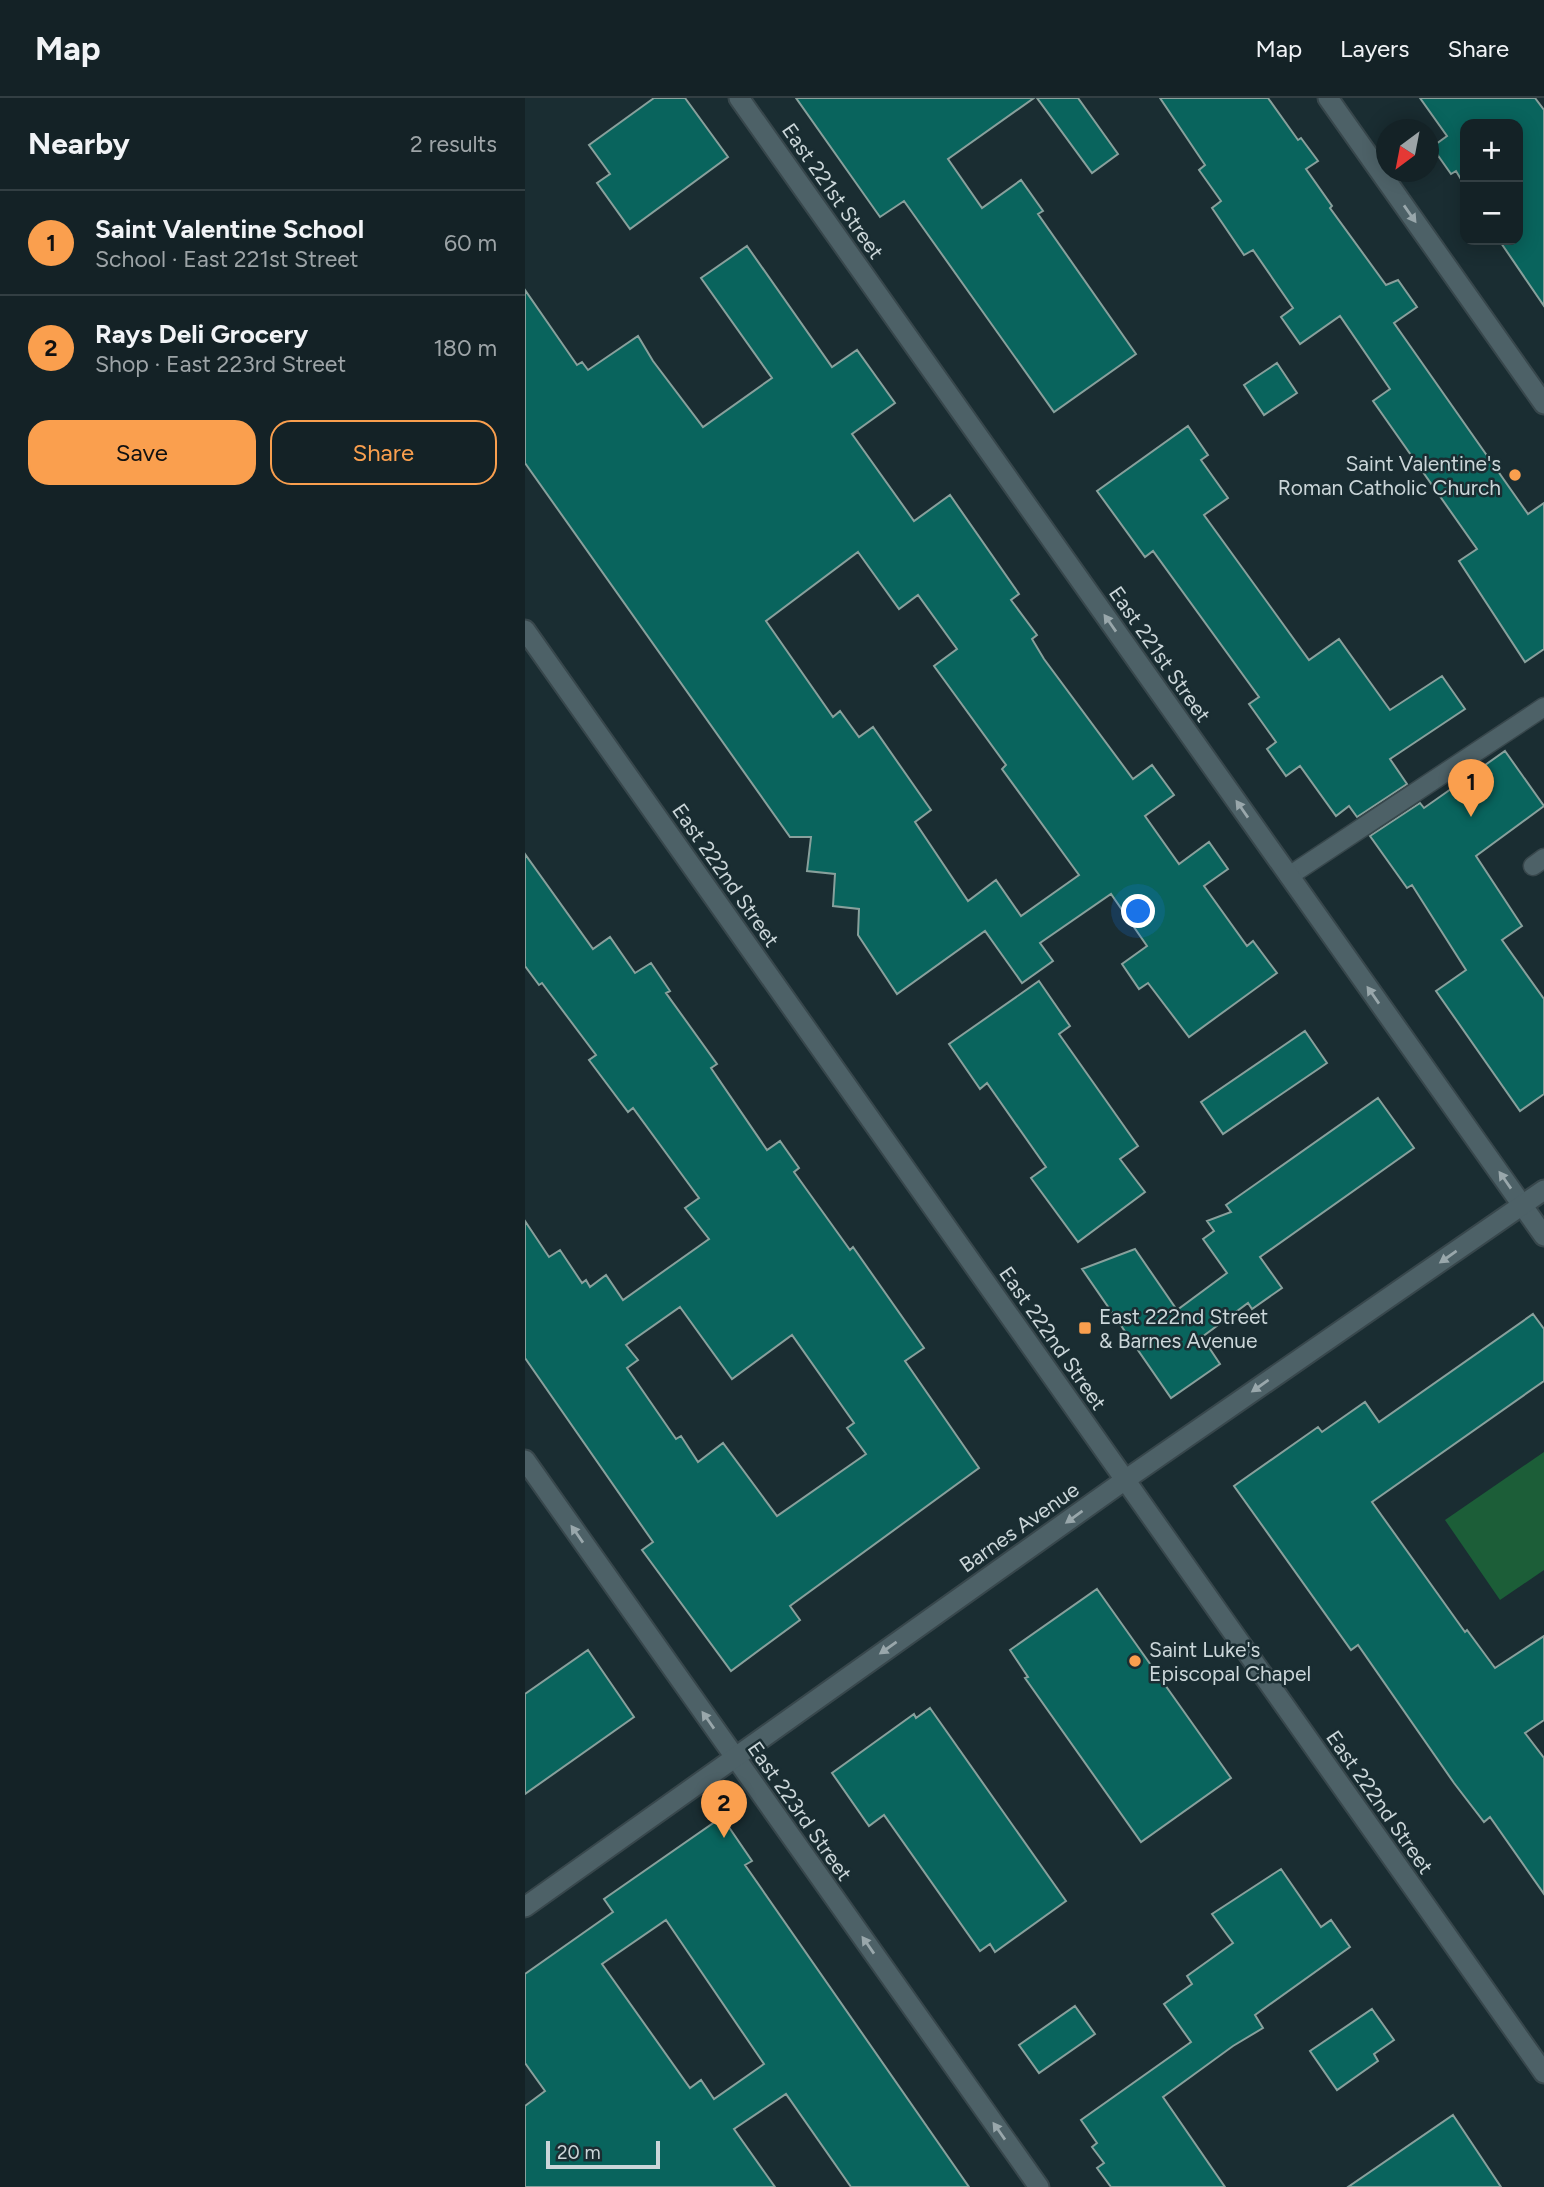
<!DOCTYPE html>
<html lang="en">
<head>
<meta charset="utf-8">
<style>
	:root { --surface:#142226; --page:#1d2a2e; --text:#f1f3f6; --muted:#9da4a7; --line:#333f43; --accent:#fa9f4e }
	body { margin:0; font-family:Figtree,sans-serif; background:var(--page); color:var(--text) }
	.controls { position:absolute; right:21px; top:21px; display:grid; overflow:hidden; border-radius:14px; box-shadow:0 4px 18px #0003 }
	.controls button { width:63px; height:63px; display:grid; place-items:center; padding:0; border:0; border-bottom:2px solid var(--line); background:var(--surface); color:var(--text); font:35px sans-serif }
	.compass { position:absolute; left:851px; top:21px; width:63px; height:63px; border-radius:50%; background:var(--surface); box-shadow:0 4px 18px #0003; rotate:212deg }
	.scale { position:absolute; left:21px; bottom:18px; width:114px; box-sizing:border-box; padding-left:7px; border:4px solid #cbd6d9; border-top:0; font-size:19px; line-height:24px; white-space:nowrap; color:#cbd6d9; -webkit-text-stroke:5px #1a2d32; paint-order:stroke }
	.you { position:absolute; left:614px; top:814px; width:24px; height:24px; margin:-18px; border:5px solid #fff; border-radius:50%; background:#1a73e8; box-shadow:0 0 0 10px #1a73e833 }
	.badge { display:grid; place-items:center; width:46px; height:46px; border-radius:50%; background:var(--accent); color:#111; font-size:23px; font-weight:700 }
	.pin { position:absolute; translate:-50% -58px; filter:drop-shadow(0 2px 4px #0008) }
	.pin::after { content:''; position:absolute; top:37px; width:24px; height:21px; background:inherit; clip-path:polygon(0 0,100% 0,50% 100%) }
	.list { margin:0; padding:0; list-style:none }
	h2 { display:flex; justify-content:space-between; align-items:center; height:91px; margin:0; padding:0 28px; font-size:30px }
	h2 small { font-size:23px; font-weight:400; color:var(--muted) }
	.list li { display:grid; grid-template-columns:46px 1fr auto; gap:21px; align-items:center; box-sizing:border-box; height:105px; padding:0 28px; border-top:2px solid var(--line) }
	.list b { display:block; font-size:26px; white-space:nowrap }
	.list p { margin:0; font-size:23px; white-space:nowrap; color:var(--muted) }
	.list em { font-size:23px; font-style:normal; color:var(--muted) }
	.actions { display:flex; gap:14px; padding:21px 28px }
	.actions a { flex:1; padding:16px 0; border:2px solid var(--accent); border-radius:21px; text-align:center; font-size:24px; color:var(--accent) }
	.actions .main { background:var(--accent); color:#111 }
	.map { position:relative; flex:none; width:1019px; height:2089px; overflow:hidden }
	header { display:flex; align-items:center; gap:42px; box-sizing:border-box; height:98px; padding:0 35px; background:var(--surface); border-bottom:2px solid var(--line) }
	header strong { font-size:33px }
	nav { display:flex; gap:38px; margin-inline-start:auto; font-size:24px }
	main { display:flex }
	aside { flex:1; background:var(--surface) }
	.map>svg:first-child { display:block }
	.green { fill:#1c5e38 }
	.building { fill:#09645d; stroke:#88a09c; stroke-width:2; fill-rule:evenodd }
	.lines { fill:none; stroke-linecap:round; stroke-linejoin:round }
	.service-casing { stroke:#38474c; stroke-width:21 }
	.minor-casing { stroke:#38474c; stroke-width:23 }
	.tertiary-casing { stroke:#38474c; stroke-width:23 }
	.service { stroke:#4d6167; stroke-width:18 }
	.minor { stroke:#4d6167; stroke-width:19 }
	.tertiary { stroke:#4d6167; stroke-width:19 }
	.oneway { fill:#99a7ab }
	.poi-dot { fill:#fa9f4e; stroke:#1a2d32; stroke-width:2.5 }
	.labels { text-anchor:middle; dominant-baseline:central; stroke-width:5; stroke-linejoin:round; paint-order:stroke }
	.street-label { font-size:21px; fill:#cbd6d9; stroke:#1a2d32 }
	.poi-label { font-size:21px; fill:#cbd6d9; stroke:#1a2d32; text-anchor:start }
</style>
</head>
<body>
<header>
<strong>Map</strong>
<nav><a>Map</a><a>Layers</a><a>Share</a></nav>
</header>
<main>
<aside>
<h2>Nearby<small>2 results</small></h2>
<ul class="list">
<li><span class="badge">1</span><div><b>Saint Valentine School</b><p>School · East 221st Street</p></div><em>60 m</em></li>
<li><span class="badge">2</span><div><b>Rays Deli Grocery</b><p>Shop · East 223rd Street</p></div><em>180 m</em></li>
</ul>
<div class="actions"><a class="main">Save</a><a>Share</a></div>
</aside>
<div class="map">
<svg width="1019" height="2089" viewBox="0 0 1019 2089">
	<rect width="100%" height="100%" fill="#1a2d32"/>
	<path class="green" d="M1019 1354V1472L975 1502 920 1422Z"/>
	<path class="building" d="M129 0H160L203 59 105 131 72 85 85 76 64 47Z
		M271 0H509L423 61 457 110 496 82 518 113 513 116 611 256 529 314 379 103 355 119Z
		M512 0H553L593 56 567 75Z
		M635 0H743L773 42 776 40 793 63 781 71 807 108 805 110 861 187 873 182 892 209 869 225 1003 416 1019 405V551L1000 564 934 463 952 451 848 303 865 291 815 218 775 246 756 219 768 210 728 152 719 157 687 110 696 103 674 72 680 67Z
		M895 0H1010L1019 12V208L974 142H993V26H940V88L931 73 926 76 907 49 922 38Z
		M222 148 307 269 332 252 370 305 327 336 389 423 425 397 494 496 486 502 512 537 507 541 519 561 608 681 627 667 649 697 620 718 654 766 684 744 703 771 679 788 722 848 728 843 752 875 664 939 623 885 614 891 597 866 622 848 586 796 515 845 528 863 497 885 460 833 372 896 333 837 334 811 308 808 310 776 282 773 286 739H265L0 365V192L52 267 57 264 63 272 113 238 128 263 178 329 247 280 176 180ZM333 454 374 511 393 497 432 551 409 568 481 667 477 671 554 777 496 818 471 782 443 803 390 724 406 712 348 629 334 639 315 613 308 619 241 523Z
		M752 265 772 295 739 317 719 287Z
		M663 328 683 357 676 362 703 400 679 417 784 562 814 541 865 612 917 578 940 611 865 661 882 686 832 719 824 708 811 718 775 668 761 678 742 651 751 644 724 606 734 599 628 453 620 459 572 393Z
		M980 653 1019 708 951 758 997 828 977 842 1019 901V996L995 1013 911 893 941 872 887 787 882 790 845 738 895 705 899 710Z
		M0 756 68 851 85 839 110 875 126 865 145 893 141 895 192 966 186 970 242 1052 255 1043 274 1070 269 1074 325 1152 328 1149 399 1250 380 1263 454 1370 265 1508 275 1522 206 1573 117 1452 128 1444 0 1260V1123L24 1159 35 1152 57 1185 61 1182 65 1189 81 1177 98 1202 184 1141 160 1110 174 1100 108 1010 103 1014 64 962 71 957 17 885 14 887 0 868ZM155 1209 207 1281 267 1237 329 1325 322 1330 341 1356 252 1418 198 1345 173 1364 156 1338 151 1341 102 1270 113 1262 101 1247Z
		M514 883 545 928 534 936 613 1048 595 1061 620 1094 553 1144 506 1080 521 1069 462 985 455 991 424 946Z
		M780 933 802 965 698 1036 676 1004Z
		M853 1000 889 1050 735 1159 757 1190 727 1211 723 1205 677 1239 695 1266 646 1300 557 1171 610 1151 652 1212 702 1175 678 1141 689 1133 682 1123 706 1114 701 1107Z
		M1008 1216 1019 1231V1283L847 1404 940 1534 942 1532 970 1570 1019 1538V1622L1000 1635 1019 1660V1796L965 1719 959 1724 929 1685 833 1547 826 1552 709 1388 793 1329 797 1334 840 1304 854 1324Z
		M572 1491 706 1680 616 1744 500 1580 503 1579 485 1552Z
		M63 1552 109 1619 0 1696V1596Z
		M405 1610 541 1803 470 1854 465 1846 455 1853 359 1717 344 1728 307 1675 389 1616 391 1620Z
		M197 1719 227 1763 220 1767 444 2089H326L261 1996 209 2031 250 2089H0V2008L20 1993 0 1965V1876L88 1814 79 1801ZM141 1822 239 1966 189 2001 176 1982 165 1990 77 1866Z
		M756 1771 796 1829 806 1822 825 1849 730 1917 738 1930 708 1948 638 1999 700 2089H586L572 2070 579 2065 567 2049 572 2045 556 2022 666 1944 639 1906 667 1886 662 1878 708 1845 687 1816Z
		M550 1908 570 1936 514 1975 494 1947Z
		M847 1911 869 1942 849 1956 853 1963 812 1992 785 1953Z
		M928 2017 976 2089H823Z"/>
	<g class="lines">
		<g class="service-casing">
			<path id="service" d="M1008 768 1019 760
				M764 778 1019 609"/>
		</g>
		<g class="minor-casing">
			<path id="minor" d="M214 0 1019 1138
				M803 0 1019 306
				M0 1362 514 2089"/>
		</g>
		<g class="tertiary-casing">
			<path id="tertiary" d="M0 532 1019 1975
				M0 1809 600 1382 1019 1092"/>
		</g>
		<use href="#service" class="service"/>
		<use href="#minor" class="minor"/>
		<use href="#tertiary" class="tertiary"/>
	</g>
	<defs><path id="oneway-solid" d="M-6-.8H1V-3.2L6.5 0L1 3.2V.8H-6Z" transform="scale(1.75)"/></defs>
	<g class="oneway">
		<use href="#oneway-solid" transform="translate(885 116) rotate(55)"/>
		<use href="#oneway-solid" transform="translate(585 525) rotate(-125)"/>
		<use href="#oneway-solid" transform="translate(717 711) rotate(-125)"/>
		<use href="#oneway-solid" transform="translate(848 897) rotate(-125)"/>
		<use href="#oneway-solid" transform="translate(980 1082) rotate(-125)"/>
		<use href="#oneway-solid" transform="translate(923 1159) rotate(145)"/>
		<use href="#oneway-solid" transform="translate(735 1288) rotate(145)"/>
		<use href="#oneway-solid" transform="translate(549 1419) rotate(144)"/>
		<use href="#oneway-solid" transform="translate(52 1436) rotate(-125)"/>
		<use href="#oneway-solid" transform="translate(363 1550) rotate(145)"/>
		<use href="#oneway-solid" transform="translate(183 1622) rotate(-125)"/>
		<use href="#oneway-solid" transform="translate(343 1847) rotate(-125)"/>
		<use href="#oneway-solid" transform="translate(474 2033) rotate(-125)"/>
	</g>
	<g class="poi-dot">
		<circle cx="990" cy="377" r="7"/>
		<rect x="553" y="1223" width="14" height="14" rx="3.5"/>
		<circle cx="610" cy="1563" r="7"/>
	</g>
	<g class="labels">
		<g class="street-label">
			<text transform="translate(308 93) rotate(55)">East 221st Street</text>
			<text transform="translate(635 556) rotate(55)">East 221st Street</text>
			<text transform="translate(201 777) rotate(55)">East 222nd Street</text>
			<text transform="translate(528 1240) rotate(55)">East 222nd Street</text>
			<text transform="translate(494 1429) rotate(-35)">Barnes Avenue</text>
			<text transform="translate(855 1704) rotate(55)">East 222nd Street</text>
			<text transform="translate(275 1713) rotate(55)">East 223rd Street</text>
		</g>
		<g class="poi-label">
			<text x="976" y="365" text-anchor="end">Saint Valentine's<tspan x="976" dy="24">Roman Catholic Church</tspan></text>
			<text x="574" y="1218">East 222nd Street<tspan x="574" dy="24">&amp; Barnes Avenue</tspan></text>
			<text x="624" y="1551">Saint Luke's<tspan x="624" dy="24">Episcopal Chapel</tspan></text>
		</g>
	</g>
</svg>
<div class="controls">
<button>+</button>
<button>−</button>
</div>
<svg class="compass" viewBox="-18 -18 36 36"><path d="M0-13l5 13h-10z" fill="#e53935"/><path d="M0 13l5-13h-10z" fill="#9da4a7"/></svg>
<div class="scale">20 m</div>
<div class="you"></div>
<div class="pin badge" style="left:946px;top:719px">1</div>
<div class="pin badge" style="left:199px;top:1740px">2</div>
</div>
</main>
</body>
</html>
